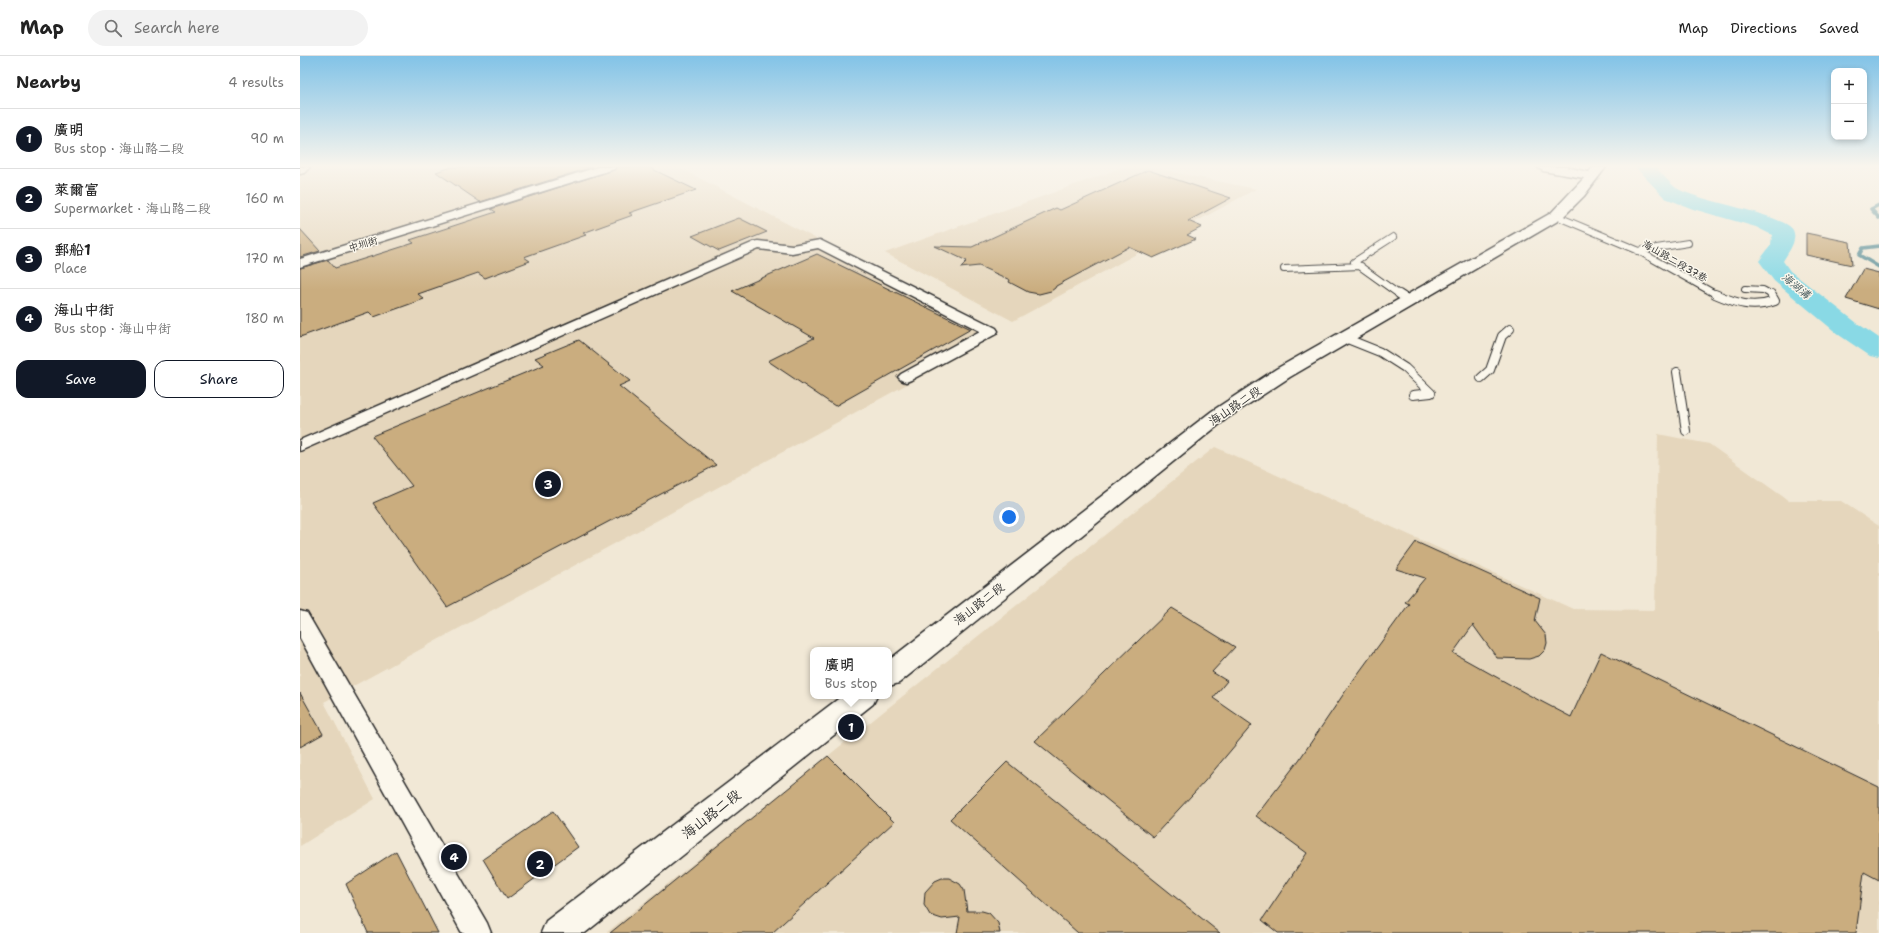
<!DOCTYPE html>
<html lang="en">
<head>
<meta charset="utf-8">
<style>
	:root { --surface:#fff; --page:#f2f2f2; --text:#222; --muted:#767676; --line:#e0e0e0; --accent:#111827 }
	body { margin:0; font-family:"Shantell Sans","LXGW WenKai TC",sans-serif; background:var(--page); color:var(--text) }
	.controls { position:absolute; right:12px; top:12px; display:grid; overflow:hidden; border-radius:8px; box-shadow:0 2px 6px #0003 }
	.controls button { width:36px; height:36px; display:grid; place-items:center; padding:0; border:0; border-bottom:1px solid var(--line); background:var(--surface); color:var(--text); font:20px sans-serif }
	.you { position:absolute; left:709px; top:461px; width:14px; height:14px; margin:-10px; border:3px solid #fff; border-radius:50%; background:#1a73e8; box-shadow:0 0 0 6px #1a73e833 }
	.badge { display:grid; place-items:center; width:26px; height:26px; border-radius:50%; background:var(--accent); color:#fff; font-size:13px; font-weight:700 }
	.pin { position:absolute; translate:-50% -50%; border:2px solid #fff; box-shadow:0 1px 4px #0006 }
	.popup { position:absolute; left:510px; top:591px; width:82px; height:52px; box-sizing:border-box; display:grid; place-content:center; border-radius:8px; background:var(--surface); filter:drop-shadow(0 1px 3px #0005); font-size:13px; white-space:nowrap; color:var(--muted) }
	.popup b { font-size:15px; color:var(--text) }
	.popup::after { content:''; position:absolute; left:50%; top:100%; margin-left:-8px; border:8px solid transparent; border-top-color:var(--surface) }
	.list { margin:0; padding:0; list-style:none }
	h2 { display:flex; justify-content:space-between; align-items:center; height:52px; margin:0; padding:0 16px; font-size:17px }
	h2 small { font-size:13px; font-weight:400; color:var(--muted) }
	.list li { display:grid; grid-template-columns:26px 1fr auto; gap:12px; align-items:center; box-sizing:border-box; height:60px; padding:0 16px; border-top:1px solid var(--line) }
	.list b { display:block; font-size:15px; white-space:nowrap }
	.list p { margin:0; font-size:13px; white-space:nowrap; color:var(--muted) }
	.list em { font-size:13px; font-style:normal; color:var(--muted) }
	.actions { display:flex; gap:8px; padding:12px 16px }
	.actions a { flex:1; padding:9px 0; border:1px solid var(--accent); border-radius:12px; text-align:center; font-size:14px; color:var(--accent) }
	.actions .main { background:var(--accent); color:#fff }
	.icon { flex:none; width:22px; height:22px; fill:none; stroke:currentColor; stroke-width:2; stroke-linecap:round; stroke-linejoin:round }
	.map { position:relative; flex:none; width:1579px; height:877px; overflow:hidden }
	header { display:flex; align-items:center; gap:24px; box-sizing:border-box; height:56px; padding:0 20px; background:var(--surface); border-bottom:1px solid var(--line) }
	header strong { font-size:19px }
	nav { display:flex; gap:22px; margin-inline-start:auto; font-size:14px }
	.search { width:280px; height:36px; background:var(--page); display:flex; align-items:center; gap:10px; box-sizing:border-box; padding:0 14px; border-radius:22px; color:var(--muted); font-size:15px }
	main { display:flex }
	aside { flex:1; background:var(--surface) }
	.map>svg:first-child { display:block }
	.built { fill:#e5d6bc }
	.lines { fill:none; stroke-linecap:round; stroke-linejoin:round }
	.stream { stroke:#63939b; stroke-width:3.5 }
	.river { fill:#89d9e5; fill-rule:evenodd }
	.building { fill:#caad7f; stroke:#2b2b2b }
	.lane-far1-casing { stroke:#2b2b2b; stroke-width:8 }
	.lane-casing { stroke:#2b2b2b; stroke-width:10 }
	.street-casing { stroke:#2b2b2b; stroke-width:3 }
	.secondary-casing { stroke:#2b2b2b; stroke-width:3 }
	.lane-far1 { stroke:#fbf7ec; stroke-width:6 }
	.lane { stroke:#fbf7ec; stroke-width:8 }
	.street { fill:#fbf7ec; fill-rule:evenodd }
	.secondary { fill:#fbf7ec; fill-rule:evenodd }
	.labels { text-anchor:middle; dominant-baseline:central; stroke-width:3; stroke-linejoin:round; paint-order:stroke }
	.far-street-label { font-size:10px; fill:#2b2b2b; stroke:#fbf7ec }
	.far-water-label { font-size:11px; font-style:italic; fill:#42565a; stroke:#fbf7ec }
	.street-label { font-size:12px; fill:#2b2b2b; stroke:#fbf7ec }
	.near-street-label { font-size:14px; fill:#2b2b2b; stroke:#fbf7ec }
</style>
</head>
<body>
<header>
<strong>Map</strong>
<div class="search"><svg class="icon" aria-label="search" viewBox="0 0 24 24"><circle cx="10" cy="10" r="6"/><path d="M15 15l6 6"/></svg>Search here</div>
<nav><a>Map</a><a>Directions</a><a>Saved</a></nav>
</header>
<main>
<aside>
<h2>Nearby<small>4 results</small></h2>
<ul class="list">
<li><span class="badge">1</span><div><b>廣明</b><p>Bus stop · 海山路二段</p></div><em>90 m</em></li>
<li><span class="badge">2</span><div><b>萊爾富</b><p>Supermarket · 海山路二段</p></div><em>160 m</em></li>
<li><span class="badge">3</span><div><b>郵船1</b><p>Place</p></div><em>170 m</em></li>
<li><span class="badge">4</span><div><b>海山中街</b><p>Bus stop · 海山中街</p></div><em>180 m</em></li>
</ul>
<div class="actions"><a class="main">Save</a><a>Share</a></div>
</aside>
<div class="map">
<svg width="1579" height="877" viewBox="0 0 1579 877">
	<rect width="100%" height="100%" fill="#f1e8d6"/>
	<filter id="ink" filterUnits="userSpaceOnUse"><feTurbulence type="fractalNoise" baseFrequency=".025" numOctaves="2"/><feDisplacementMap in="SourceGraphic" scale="8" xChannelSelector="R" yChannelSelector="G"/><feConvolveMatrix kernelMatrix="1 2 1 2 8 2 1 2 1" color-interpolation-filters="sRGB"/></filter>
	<g filter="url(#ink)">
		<path class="built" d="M0 111H378L699 278 24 646 75 743 0 790Z
			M824 111H848L956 133 713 265 585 197Z
			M1358 378 1409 388 1489 445H1541L1579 470V877H306L915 391 1273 553 1355 554Z"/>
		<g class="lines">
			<path class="stream" d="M1579 149 1571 153 1579 162
				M1579 190 1563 192 1559 199 1579 211"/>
			<path class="river" d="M1335 111H1355C1363 118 1371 130 1380 134 1401 145 1485 159 1493 174 1498 185 1488 196 1483 205L1490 215 1557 267 1579 282V302L1570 300 1539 279 1474 225 1459 205 1471 189 1472 179 1456 171 1393 153 1365 142Z"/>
		</g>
		<path class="building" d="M152 111H292L180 146 136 116Z
			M316 111H348L396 134 329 157 333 159 283 177 286 179 224 201 230 205 185 222 178 217 118 238 124 243 74 261 69 256 0 281V212L28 204 35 212 114 187 110 184 196 156 191 153 314 114Z
			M848 114 931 142 888 165 902 171 887 179 896 183 853 202 829 191 756 230 755 232 751 235 739 238 728 236 709 226 710 224 679 210 660 212 667 205 635 190 672 191 756 152 760 154Z
			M439 162 467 176 419 195 392 180Z
			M0 173 20 195 0 201Z
			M1506 177 1550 186 1552 209 1506 199Z
			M517 198 671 273 535 350 468 305 514 282 432 235Z
			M1563 213 1579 217V253L1546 243Z
			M279 284 330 325 319 330 416 409 147 551 73 447 112 430 72 380 244 309 235 302Z
			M1116 486 1240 542 1235 565 1246 579 1247 587 1245 594 1239 600 1229 603 1197 602 1173 569 1153 597 1227 638 1271 661 1301 596 1579 731V824L1564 816 1556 877H978L962 864 1007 797 956 760 999 704 1049 630 1109 548 1105 546 1125 522 1096 513Z
			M872 552 935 591 912 616 927 625 913 642 952 669 905 725 853 781 735 685Z
			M0 637 23 678 0 691Z
			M528 700 594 766 472 877H310Z
			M707 706 920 877H778L650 763Z
			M253 755 278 791 207 843 183 803Z
			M96 795 138 877H68L46 828Z
			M642 822H649L660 828 664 834 667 855H682L689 857 698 867 700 877H657L660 861 642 863 630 859 624 849 625 836 635 825Z"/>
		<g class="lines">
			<g class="lane-far1-casing">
				<path id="lane-far1" d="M1256 160 1337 194 1417 239
					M1093 181 1054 206 1100 239
					M1338 195 1388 187
					M984 213 1061 210
					M1445 233 1463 234 1472 239"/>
			</g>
			<g class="lane-casing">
				<path id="lane" d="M1099 238 1108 244
					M1415 238C1436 247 1452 253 1475 245L1471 238
					M1045 282 1080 296 1105 312 1131 337 1113 339
					M1377 316 1386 375
					M1181 322 1190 314 1202 280 1210 273"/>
			</g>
			<g class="street-casing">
				<path id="street" d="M0 111H10L4 117 0 118Z
					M298 111H315L314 113 0 211V203Z
					M520 184 696 272 698 275 696 278 611 324 606 326 601 324 598 321 601 318 680 275 518 192 492 197 459 193 0 395V384L454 186 458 185 492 189Z
					M0 555 7 557 187 867 191 877H162L0 582Z"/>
			</g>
			<g class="secondary-casing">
				<path id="secondary" d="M1237 111H1266L1289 116 1293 111H1306L1284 140 1261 163 990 321 926 363 599 627 589 630V604L912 355 976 313 1251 157 1284 122 1243 115Z
					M542 640H577L573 648 285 877H241L246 865Z"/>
			</g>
			<use href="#lane-far1" class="lane-far1"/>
			<use href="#lane" class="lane"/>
			<use href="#street" class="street"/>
			<use href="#secondary" class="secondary"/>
		</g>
	</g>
	<linearGradient id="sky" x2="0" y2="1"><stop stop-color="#82c3e7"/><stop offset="0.47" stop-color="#f9f5ed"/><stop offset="1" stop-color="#f9f5ed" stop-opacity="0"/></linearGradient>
	<rect width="1579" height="234" fill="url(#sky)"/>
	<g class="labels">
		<g class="far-street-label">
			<text transform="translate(63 188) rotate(-17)">中圳街</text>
			<text transform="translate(1375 205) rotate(30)">海山路二段37巷</text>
		</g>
		<g class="far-water-label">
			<text transform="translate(1496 230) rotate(39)">海湖溝</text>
		</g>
		<g class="street-label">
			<text transform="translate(935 350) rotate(-34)">海山路二段</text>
			<text transform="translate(679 548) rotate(-38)">海山路二段</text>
		</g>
		<g class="near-street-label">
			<text transform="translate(411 758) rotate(-38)">海山路二段</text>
		</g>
	</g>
</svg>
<div class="controls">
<button>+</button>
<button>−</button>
</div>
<div class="you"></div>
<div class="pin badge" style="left:551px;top:671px">1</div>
<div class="popup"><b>廣明</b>Bus stop</div>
<div class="pin badge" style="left:240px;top:808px">2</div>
<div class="pin badge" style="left:248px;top:428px">3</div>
<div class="pin badge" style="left:154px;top:801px">4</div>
</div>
</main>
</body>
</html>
